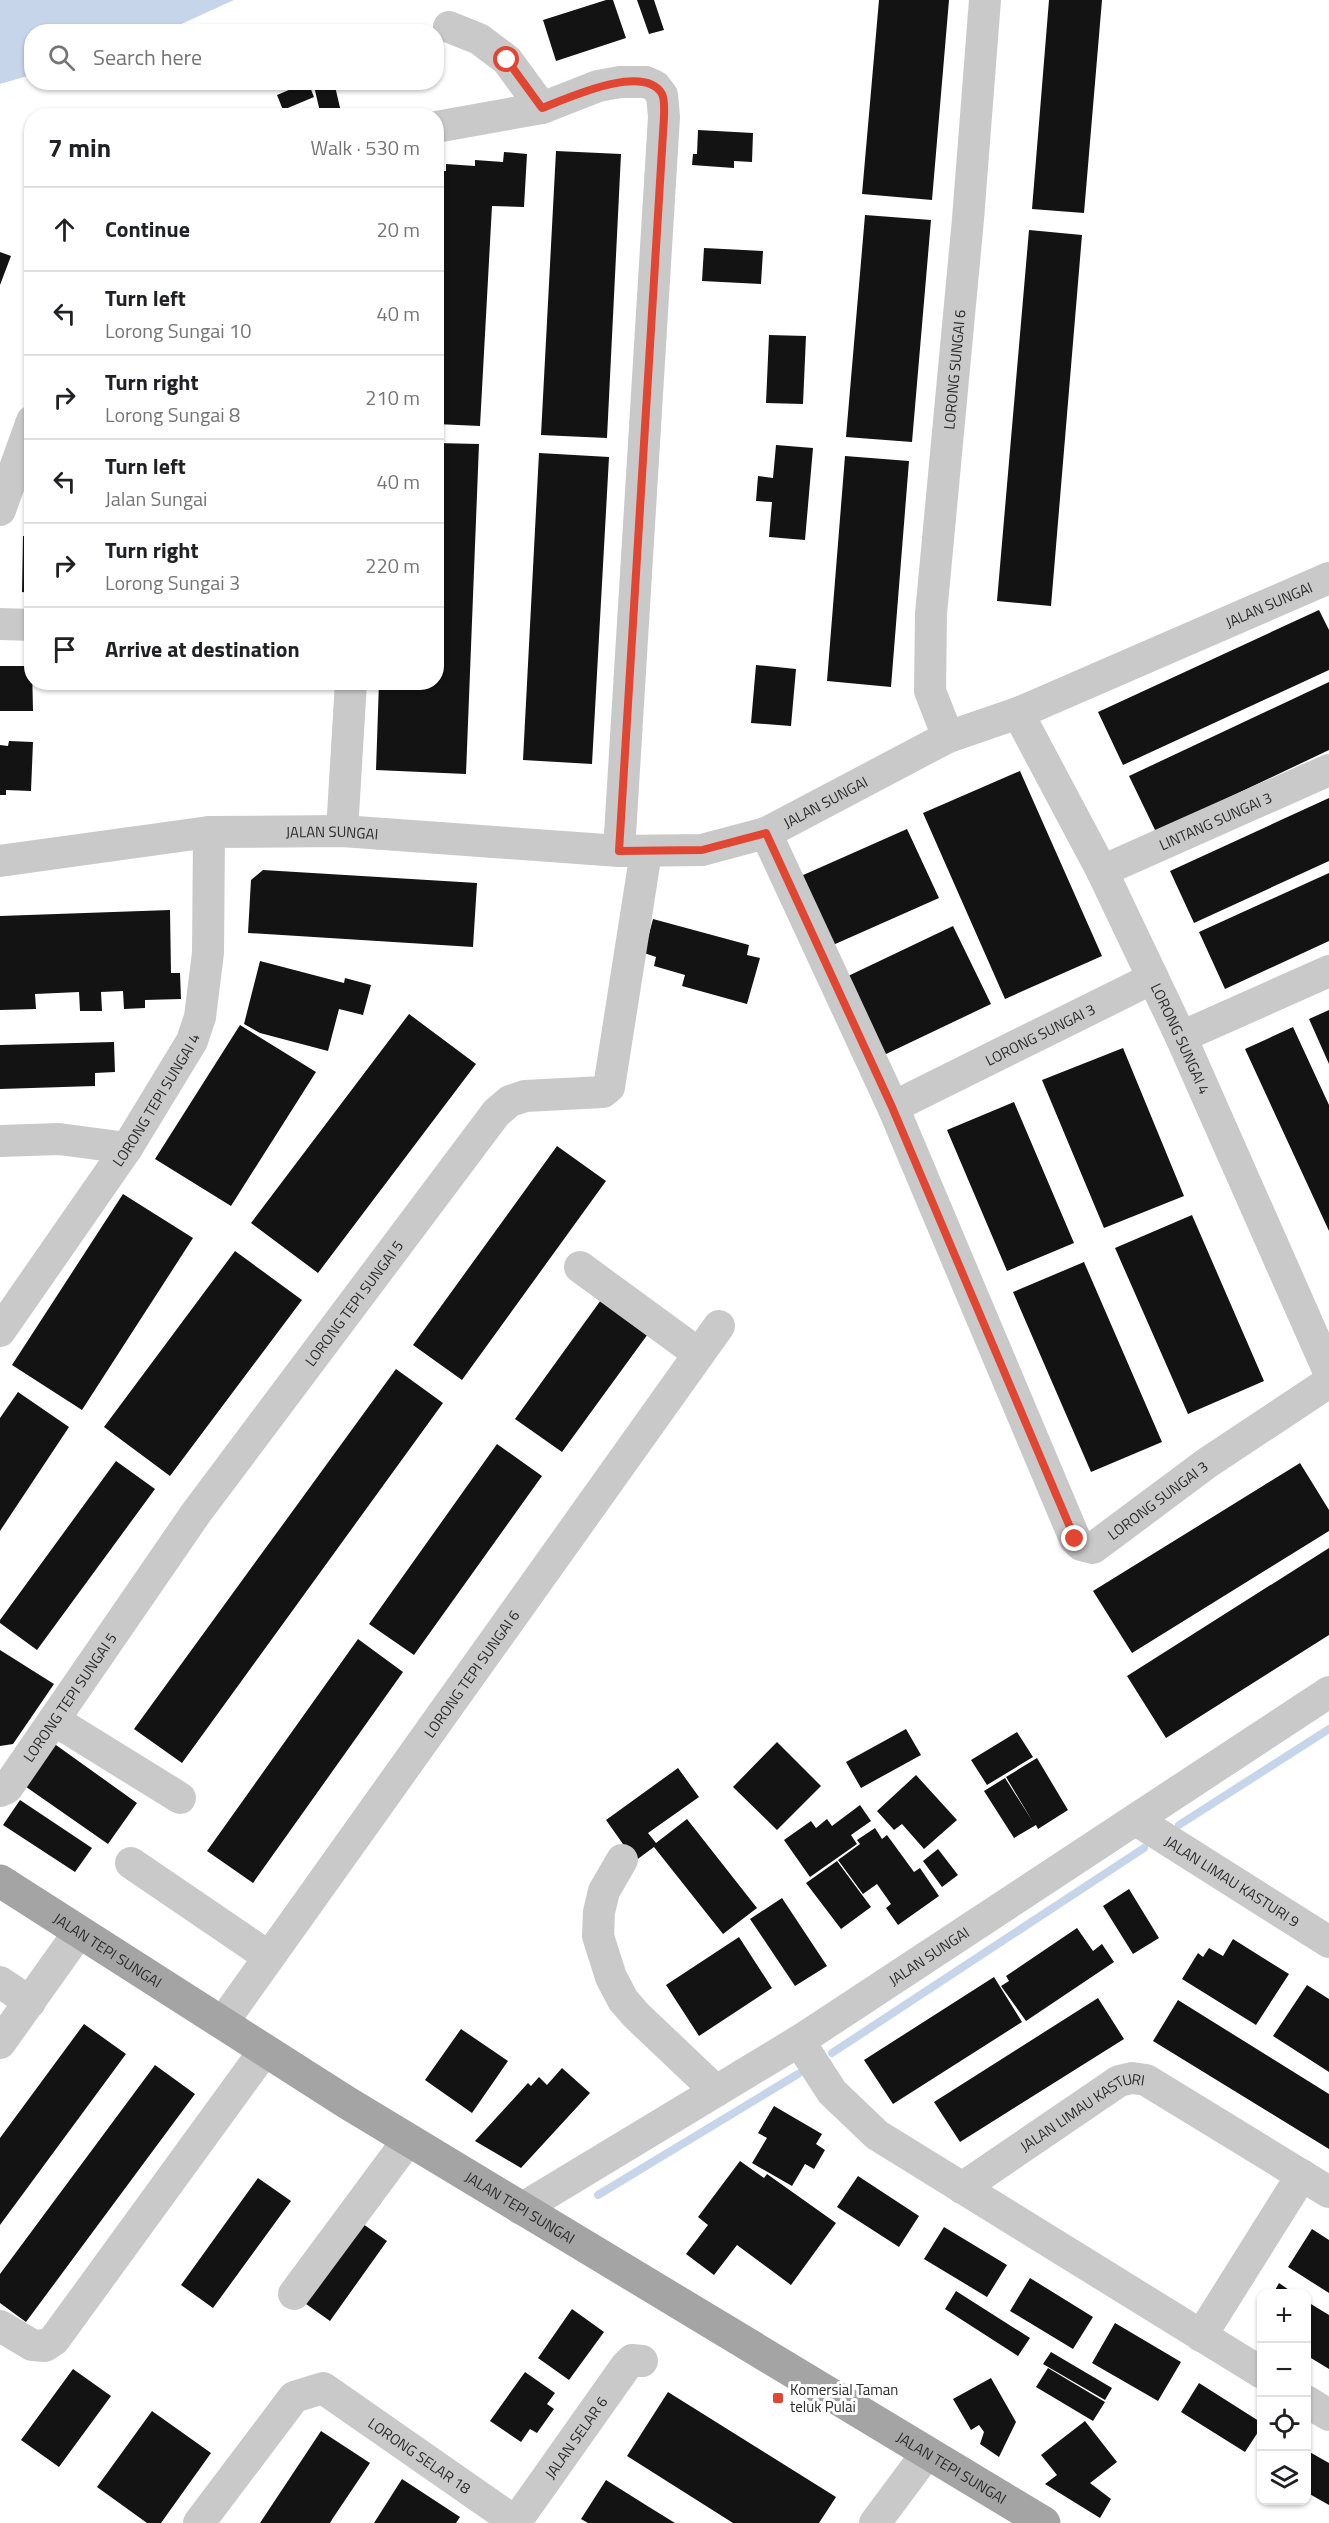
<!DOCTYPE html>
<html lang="en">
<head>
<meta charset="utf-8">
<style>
	:root { --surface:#fff; --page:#f6f6f6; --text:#202124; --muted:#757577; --line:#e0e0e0 }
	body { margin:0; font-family:"Titillium Web",sans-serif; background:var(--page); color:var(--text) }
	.controls { position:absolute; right:18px; bottom:18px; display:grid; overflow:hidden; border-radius:12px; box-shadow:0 2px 4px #0004 }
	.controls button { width:54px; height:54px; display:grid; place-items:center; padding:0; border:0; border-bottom:2px solid var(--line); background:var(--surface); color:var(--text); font:30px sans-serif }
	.stop { position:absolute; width:18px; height:18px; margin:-14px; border:4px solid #e04632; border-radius:50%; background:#fff }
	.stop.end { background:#e04632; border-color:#fff; box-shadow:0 2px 6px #0008 }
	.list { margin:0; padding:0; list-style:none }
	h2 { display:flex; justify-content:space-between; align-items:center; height:78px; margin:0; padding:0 24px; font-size:26px }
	h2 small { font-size:20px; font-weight:400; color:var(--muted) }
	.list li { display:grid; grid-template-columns:39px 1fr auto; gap:18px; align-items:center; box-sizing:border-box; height:84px; padding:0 24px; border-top:2px solid var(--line) }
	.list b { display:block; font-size:22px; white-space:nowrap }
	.list p { margin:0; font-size:20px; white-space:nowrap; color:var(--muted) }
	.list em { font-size:20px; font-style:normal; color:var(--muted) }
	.icon { flex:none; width:33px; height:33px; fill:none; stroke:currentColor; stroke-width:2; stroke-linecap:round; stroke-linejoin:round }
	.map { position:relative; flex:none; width:1329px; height:2523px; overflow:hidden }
	.search { position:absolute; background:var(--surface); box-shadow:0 2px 4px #0004; left:24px; top:24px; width:420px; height:66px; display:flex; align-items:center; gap:15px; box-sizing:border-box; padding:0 21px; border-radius:24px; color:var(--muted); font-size:22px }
	.panel { position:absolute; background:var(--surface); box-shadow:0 2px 4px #0004; left:24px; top:108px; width:420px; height:582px; border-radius:24px }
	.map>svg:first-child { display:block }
	.water { fill:#c6d5ea }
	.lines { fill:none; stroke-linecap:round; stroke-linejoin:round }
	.stream { stroke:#c6d5ea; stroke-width:8 }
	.building { fill:#131313 }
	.minor { stroke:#c9c9c9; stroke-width:32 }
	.major { stroke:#a4a4a4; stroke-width:33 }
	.route { stroke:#e04632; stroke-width:8 }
	.poi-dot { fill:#e04632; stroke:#fff; stroke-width:2 }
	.labels { text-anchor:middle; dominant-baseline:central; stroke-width:6; stroke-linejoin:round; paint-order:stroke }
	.street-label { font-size:15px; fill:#2c2c2c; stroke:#fff }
	.poi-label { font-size:15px; fill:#2c2c2c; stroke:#fff; text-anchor:start }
</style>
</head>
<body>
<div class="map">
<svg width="1329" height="2523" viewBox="0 0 1329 2523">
	<rect width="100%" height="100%" fill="#fff"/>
	<path class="water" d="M0 0H234L166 31 32 32 31 75 0 84Z"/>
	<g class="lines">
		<path class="stream" d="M1179 1825 1329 1729
			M832 2053 1144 1848
			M598 2195 798 2074"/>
	</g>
	<path class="building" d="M606 0H613L626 38 556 61 543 20Z
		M637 0H654L664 30 649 34Z
		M879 0H949L932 200 862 194Z
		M1049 0H1102L1084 213 1032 209Z
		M308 82 314 97 283 110 277 95Z
		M313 82H334L341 112 321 116Z
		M698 130 753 133 752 162 734 161V168L692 165 693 154H697Z
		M556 151 621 154 607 438 541 435Z
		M504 152 527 154 524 207 492 206 480 426 436 424V171H446V164L475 166V160L503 162Z
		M865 215 931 220 912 442 846 437Z
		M1029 230 1082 235 1051 606 997 601Z
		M704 248 763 251 761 284 702 281Z
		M0 252 11 256 0 285Z
		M769 335 806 336 803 404 766 403Z
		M436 443 479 444 466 774 376 770 379 682H436Z
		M776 445 813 448 805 540 769 537 772 502 756 501 758 476 773 478Z
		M539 453 609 457 592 764 523 760Z
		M845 456 909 461 891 687 827 681Z
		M23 536H32V593L22 592Z
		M1319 610 1329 630V670L1123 765 1098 712Z
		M756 665 796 669 791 726 751 723Z
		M0 666H32L33 711H0Z
		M1329 682V750L1156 832 1129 776Z
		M9 741 33 742 31 791 6 790V795H0V745L8 746Z
		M1020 771 1102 956 1005 999 923 813Z
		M1329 798V861L1194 923 1170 871Z
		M907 829 939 898 833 945 801 876Z
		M263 870 477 883 473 947 248 933 251 880Z
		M1329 873V941L1225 989 1199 932Z
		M170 910 171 973H180L181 999 145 1000V1008L124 1009 123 991 101 992 102 1011H80L79 992 35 994 36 1009 0 1010V916Z
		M653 919 749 945 747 955 760 958 747 1004 682 986 685 975 654 966 656 957 644 953Z
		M953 926 991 1004 884 1055 846 977Z
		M260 961 344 983 345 978 371 985 363 1015 339 1009 328 1051 260 1033 244 1024Z
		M1329 1010V1064L1309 1019Z
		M409 1014 476 1064 318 1273 251 1223Z
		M240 1025 316 1072 231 1206 155 1159Z
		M1293 1027 1329 1105V1231L1245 1049Z
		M114 1042 115 1072 95 1073V1086L0 1089V1045Z
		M1123 1048 1184 1196 1104 1228 1042 1080Z
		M1014 1102 1074 1243 1007 1271 947 1130Z
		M557 1146 606 1181 462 1380 413 1345Z
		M123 1194 193 1238 82 1410 12 1365Z
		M1192 1215 1264 1381 1188 1414 1115 1248Z
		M235 1251 302 1300 170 1476 104 1427Z
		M1084 1262 1162 1442 1091 1472 1013 1292Z
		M606 1293 653 1327 562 1452 515 1419Z
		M396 1369 443 1403 182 1763 134 1729Z
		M18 1392 69 1427 0 1531V1418Z
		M497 1444 542 1476 414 1655 369 1624Z
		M116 1461 155 1489 37 1650 0 1623V1620Z
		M1300 1463 1329 1510V1531L1132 1653 1093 1591Z
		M1329 1548V1635L1166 1738 1127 1676Z
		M358 1639 403 1672 253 1883 207 1851Z
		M0 1650 54 1684 13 1744 0 1746Z
		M906 1729 921 1755 861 1788 846 1762Z
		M1017 1732 1033 1757 987 1785 971 1760Z
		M49 1740 137 1803 108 1844 19 1782Z
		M777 1742 821 1786 777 1830 733 1787Z
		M1037 1758 1068 1810 1038 1829 1036 1825 1014 1838 984 1791 1005 1778 1033 1822 1006 1777Z
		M678 1768 699 1797 648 1833 656 1843 687 1819 757 1908 723 1934 654 1847 635 1861 606 1820Z
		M916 1775 957 1820 924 1849 902 1824 894 1830 877 1811Z
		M20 1800 92 1848 75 1872 3 1825Z
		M860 1805 871 1821 851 1835 857 1844 810 1877 784 1840 811 1821 816 1828 827 1819 832 1826Z
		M875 1828 882 1839 887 1835 914 1872 920 1868 939 1896 898 1925 886 1908 891 1904 877 1884 863 1894 838 1860 860 1844 857 1840Z
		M938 1849 958 1875 942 1887 923 1861Z
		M837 1861 871 1907 841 1929 806 1883Z
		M1129 1889 1159 1938 1133 1954 1103 1906Z
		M782 1898 827 1966 795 1986 750 1919Z
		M1077 1928 1093 1951 1102 1944 1114 1962 1026 2021 1001 1986 1009 1981 1006 1976Z
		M739 1937 772 1988 699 2036 666 1985Z
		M1233 1939 1289 1974 1256 2025 1182 1979 1198 1953 1203 1957 1209 1948 1223 1956Z
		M994 1977 1022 2022 893 2104 864 2060Z
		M1307 1985 1329 1999V2072L1273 2036Z
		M1098 1998 1124 2039 960 2142 934 2102Z
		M1178 2000 1329 2094V2149L1153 2041Z
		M84 2024 126 2054 0 2225V2138Z
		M461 2029 508 2061 472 2113 425 2080Z
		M155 2065 195 2094 26 2322 0 2303V2274Z
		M562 2068 590 2093 521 2168 475 2141 528 2083 531 2086 539 2077 547 2085Z
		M774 2106 822 2134 816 2144 825 2150 814 2169 805 2164 792 2186 752 2163 767 2138 758 2133Z
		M740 2161 764 2178 767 2174 836 2223 791 2285 737 2245 714 2275 686 2254 708 2225 698 2217Z
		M858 2176 919 2216 899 2247 837 2207Z
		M258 2178 291 2201 213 2308 181 2285Z
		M356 2219 387 2241 330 2321 299 2299Z
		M944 2227 1007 2265 987 2297 924 2259Z
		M1312 2229 1329 2240V2293L1288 2267Z
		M1030 2278 1093 2317 1073 2349 1010 2311Z
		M1279 2283 1295 2294H1273Z
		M956 2291 1030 2338 1018 2356 945 2309Z
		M1306 2301 1329 2315V2369L1306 2355Z
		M572 2309 604 2332 569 2380 538 2358Z
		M1115 2323 1181 2362 1158 2401 1092 2363Z
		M1051 2352 1112 2388 1105 2400 1043 2364Z
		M1048 2368 1105 2402 1093 2421 1036 2387Z
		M73 2369 111 2396 59 2467 21 2440Z
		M525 2372 555 2393 547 2404 554 2409 537 2433 530 2429 521 2442 490 2421Z
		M991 2378 1016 2422 999 2457 980 2444 984 2432 979 2425 971 2430 953 2399Z
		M1199 2383 1262 2423V2426L1245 2452 1181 2412Z
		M668 2392 836 2497 819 2523H733L627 2456Z
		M152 2411 211 2453 161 2523H147L97 2487Z
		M1085 2421 1117 2462 1090 2483 1111 2499 1100 2518 1045 2484 1057 2475 1041 2455Z
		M321 2431 370 2463 333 2518 330 2523H260Z
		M1306 2450 1329 2463V2505L1306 2492Z
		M402 2479 460 2517 456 2523H374Z
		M606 2480 649 2507 675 2523H588L581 2519Z"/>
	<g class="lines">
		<g class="minor">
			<path d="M449 27 479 39 507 60 542 108"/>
			<path d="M436 127 542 108 598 86 620 82H646L655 86 662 95 664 117 619 851"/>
			<path d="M0 510 32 421"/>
			<path d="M0 624 32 625"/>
			<path id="s1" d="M1018 713 1102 871 1181 1037 1329 1372"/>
			<path id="s2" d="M948 737 930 691 931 614 968 219 985 0"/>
			<path d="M342 831 351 682"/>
			<path id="s3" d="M766 833 893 1107 1075 1539 1081 1545 1093 1548 1207 1463 1329 1382"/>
			<path id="s4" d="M0 861 209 832 342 831 619 851 702 850 766 833 948 737 1018 713 1329 578"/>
			<path id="s5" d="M1102 871 1329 770"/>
			<path d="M1181 1037 1329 971"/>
			<path id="s6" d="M893 1107 1153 978"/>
			<path d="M0 1141 59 1139 127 1148"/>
			<path d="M580 1267 699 1354"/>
			<path id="s7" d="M0 1331 127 1148 192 1041 200 1017 208 953 209 832"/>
			<path d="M54 1720 180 1798"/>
			<path id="s8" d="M0 1791 7 1788 196 1513 496 1113 510 1101 525 1096 603 1092 609 1087 646 852"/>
			<path id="s9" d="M1136 1820 1329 1942"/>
			<path d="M622 1860 604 1891 599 1912 598 1936 611 1977 623 2000 636 2015 716 2091"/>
			<path d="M131 1863 269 1957"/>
			<path d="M0 1982 30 2002"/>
			<path id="s10" d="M223 2022 719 1326"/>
			<path d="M799 2041 832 2092 877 2135 1262 2373"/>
			<path d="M0 2043 79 1932"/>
			<path id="s11" d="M962 2188 1119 2081 1132 2078 1146 2080 1329 2192"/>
			<path id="s12" d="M521 2209 799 2041 1329 1692"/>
			<path d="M294 2294 408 2140"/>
			<path d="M0 2326 32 2345 45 2346 54 2340 265 2050"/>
			<path d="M1201 2336 1302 2175"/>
			<path d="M1306 2401 1329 2415"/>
			<path id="s13" d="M199 2523 294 2397 323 2388 517 2523"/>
			<path id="s14" d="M515 2523 626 2366 632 2360 642 2361"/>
			<path d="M875 2523 927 2453"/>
		</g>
		<path class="major" id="s15" d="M0 1881 346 2102 1044 2523"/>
	</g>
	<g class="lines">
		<path class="route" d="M507 60 542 108C566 99 644 62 662 94 665 100 664 110 664 117L619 851 702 850 766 833 892 1107 1075 1539"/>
	</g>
	<rect class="poi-dot" x="772" y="2392" width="12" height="12" rx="3"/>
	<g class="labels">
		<g class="street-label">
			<text stroke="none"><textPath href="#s2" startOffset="372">LORONG SUNGAI 6</textPath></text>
			<text stroke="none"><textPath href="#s4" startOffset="1324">JALAN SUNGAI</textPath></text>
			<text stroke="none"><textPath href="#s4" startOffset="838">JALAN SUNGAI</textPath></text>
			<text stroke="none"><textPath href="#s5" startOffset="124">LINTANG SUNGAI 3</textPath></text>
			<text stroke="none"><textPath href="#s4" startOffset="334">JALAN SUNGAI</textPath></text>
			<text stroke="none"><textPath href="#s6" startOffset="164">LORONG SUNGAI 3</textPath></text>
			<text stroke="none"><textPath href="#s1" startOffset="364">LORONG SUNGAI 4</textPath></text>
			<text stroke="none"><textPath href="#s7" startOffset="279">LORONG TEPI SUNGAI 4</textPath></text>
			<text stroke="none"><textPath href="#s8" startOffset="604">LORONG TEPI SUNGAI 5</textPath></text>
			<text stroke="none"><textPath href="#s3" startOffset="872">LORONG SUNGAI 3</textPath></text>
			<text stroke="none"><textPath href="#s10" startOffset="428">LORONG TEPI SUNGAI 6</textPath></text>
			<text stroke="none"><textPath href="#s8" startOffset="118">LORONG TEPI SUNGAI 5</textPath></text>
			<text stroke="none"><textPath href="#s9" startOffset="114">JALAN LIMAU KASTURI 9</textPath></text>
			<text stroke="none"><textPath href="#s15" startOffset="128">JALAN TEPI SUNGAI</textPath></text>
			<text stroke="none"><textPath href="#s12" startOffset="480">JALAN SUNGAI</textPath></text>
			<text stroke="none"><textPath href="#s11" startOffset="144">JALAN LIMAU KASTURI</textPath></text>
			<text stroke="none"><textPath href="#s15" startOffset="614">JALAN TEPI SUNGAI</textPath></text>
			<text stroke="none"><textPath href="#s14" startOffset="105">JALAN SELAR 6</textPath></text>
			<text stroke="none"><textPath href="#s13" startOffset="306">LORONG SELAR 18</textPath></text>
			<text stroke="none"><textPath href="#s15" startOffset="1118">JALAN TEPI SUNGAI</textPath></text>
		</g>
		<g class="poi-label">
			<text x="790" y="2389">Komersial Taman<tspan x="790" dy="17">teluk Pulai</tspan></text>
		</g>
	</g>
</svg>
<div class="controls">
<button>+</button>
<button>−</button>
<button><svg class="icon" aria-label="locate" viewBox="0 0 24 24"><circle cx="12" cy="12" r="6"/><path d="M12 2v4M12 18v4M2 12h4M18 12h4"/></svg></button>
<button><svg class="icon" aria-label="layers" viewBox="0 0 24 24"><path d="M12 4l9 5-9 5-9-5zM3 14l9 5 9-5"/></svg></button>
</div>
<div class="stop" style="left:507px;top:60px"></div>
<div class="stop end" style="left:1075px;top:1539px"></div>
<div class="search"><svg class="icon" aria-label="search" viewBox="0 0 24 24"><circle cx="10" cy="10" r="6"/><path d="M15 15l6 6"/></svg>Search here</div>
<section class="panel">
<h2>7 min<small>Walk · 530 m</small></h2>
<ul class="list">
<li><svg class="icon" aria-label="ahead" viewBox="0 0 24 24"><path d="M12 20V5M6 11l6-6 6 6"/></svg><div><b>Continue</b></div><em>20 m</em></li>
<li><svg class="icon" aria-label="left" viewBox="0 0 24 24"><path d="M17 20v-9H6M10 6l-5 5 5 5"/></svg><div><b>Turn left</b><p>Lorong Sungai 10</p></div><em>40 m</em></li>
<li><svg class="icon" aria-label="right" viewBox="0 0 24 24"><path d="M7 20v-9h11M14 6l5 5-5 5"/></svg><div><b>Turn right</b><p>Lorong Sungai 8</p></div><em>210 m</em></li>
<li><svg class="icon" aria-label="left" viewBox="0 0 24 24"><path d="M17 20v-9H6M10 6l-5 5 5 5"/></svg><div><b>Turn left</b><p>Jalan Sungai</p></div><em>40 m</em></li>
<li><svg class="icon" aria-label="right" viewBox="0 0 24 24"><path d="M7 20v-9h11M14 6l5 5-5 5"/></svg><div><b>Turn right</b><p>Lorong Sungai 3</p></div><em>220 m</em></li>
<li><svg class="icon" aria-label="arrive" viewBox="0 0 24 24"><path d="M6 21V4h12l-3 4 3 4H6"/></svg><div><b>Arrive at destination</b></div></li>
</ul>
</section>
</div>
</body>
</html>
